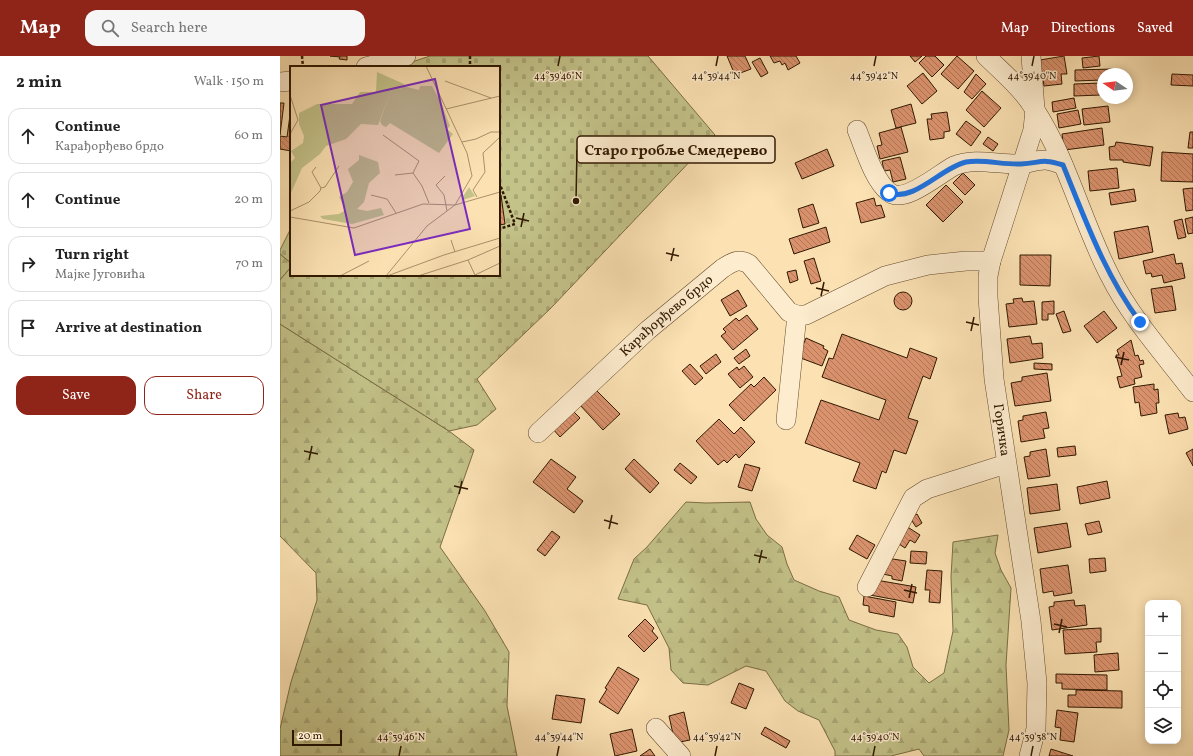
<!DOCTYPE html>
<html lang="en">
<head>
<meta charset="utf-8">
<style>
	:root { --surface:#fff; --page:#f6f6f6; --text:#222; --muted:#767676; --line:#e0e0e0; --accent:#8f2418 }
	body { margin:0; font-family:Vollkorn,serif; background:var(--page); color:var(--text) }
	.controls { position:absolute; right:12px; bottom:12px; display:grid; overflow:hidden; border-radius:8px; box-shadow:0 2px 10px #0003 }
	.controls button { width:36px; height:36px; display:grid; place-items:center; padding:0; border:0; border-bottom:1px solid var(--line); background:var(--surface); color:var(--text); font:20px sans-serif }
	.compass { position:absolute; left:817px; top:12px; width:36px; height:36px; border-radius:50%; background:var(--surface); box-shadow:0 2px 10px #0003; rotate:283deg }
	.scale { position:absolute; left:12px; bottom:10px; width:50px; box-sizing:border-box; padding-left:4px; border:2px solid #301800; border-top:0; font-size:11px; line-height:14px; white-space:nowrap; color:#301800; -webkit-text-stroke:3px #fdecce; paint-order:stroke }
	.stop { position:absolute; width:12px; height:12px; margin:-9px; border:3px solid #1a73e8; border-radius:50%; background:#fff }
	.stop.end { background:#1a73e8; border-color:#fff; box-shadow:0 1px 4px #0008 }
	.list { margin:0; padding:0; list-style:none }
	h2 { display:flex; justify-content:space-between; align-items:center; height:52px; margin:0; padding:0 16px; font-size:17px }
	h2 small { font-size:13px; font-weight:400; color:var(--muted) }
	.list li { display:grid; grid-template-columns:26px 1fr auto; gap:12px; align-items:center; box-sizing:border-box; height:56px; margin:0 8px 8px; padding:0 8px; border:1px solid var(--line); border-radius:12px }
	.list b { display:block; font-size:15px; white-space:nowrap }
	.list p { margin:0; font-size:13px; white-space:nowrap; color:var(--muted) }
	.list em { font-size:13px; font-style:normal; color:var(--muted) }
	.actions { display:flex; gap:8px; padding:12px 16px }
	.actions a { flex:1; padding:9px 0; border:1px solid var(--accent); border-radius:12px; text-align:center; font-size:14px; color:var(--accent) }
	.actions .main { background:var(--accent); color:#fff }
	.icon { flex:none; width:22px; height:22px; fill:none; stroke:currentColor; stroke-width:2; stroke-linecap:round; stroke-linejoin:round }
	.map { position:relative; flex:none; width:913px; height:700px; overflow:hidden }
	header { display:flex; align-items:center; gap:24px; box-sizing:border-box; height:56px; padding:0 20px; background:var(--accent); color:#fff }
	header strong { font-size:19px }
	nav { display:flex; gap:22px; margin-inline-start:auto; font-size:14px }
	.search { width:280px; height:36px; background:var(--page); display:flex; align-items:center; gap:10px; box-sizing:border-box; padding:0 14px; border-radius:12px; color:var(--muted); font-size:15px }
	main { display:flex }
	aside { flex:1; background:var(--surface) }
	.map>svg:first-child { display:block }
	.forest { fill:url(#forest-firs); stroke:#7a6d44 }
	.cemetery { fill:url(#cemetery-stones); stroke:#7a6d44 }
	.building { fill:url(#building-back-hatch); stroke:#301800 }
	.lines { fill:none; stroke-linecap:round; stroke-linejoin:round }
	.minor-casing { stroke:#634a2d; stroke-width:20 }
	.path { stroke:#301800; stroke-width:2.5; stroke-dasharray:3 2; stroke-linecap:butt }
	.minor { stroke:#fdecce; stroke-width:19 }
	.route { stroke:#1a73e8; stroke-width:5 }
	.ticks { fill:none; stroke:#301800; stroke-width:1.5 }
	.labels { text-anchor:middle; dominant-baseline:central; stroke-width:3; stroke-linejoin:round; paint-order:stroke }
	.street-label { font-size:14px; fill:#301800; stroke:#fdecce }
	.inset-road { fill:none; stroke:#aa916b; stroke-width:1 }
	.view { fill:#7b2cbf; fill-opacity:0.15; stroke:#7b2cbf; stroke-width:2 }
	.inset-edge { fill:none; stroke:#301800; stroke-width:2 }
	.ticks-label { font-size:10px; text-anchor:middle; fill:#301800; stroke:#fdecce; stroke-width:3; stroke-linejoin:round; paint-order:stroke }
	.leader { fill:none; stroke:#301800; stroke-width:1.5 }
	.callout-dot { fill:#301800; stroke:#fdecce; stroke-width:1.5 }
	.callout { fill:#fdecce; stroke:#301800; stroke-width:1.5 }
	.callout-label { font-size:15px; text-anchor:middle; font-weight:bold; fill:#301800 }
</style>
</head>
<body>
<header>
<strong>Map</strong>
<div class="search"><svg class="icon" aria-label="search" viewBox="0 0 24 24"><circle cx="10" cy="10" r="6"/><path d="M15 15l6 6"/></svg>Search here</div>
<nav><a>Map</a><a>Directions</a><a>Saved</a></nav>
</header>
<main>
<aside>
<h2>2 min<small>Walk · 150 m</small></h2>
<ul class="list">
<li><svg class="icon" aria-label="ahead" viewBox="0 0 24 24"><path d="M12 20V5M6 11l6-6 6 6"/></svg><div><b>Continue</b><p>Карађорђево брдо</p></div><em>60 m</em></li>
<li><svg class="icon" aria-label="ahead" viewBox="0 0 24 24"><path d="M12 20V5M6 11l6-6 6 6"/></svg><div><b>Continue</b></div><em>20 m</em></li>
<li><svg class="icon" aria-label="right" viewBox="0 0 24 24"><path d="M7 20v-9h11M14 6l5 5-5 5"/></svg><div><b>Turn right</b><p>Мајке Југовића</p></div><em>70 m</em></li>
<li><svg class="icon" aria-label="arrive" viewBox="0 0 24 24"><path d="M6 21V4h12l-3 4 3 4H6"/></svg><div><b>Arrive at destination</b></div></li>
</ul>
<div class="actions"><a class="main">Save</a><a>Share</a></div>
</aside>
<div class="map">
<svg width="913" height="700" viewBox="0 0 913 700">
	<defs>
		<pattern id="forest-firs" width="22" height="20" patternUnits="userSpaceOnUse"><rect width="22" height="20" fill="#c3c289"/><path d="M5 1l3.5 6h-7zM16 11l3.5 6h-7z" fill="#a8a674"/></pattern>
		<pattern id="cemetery-stones" width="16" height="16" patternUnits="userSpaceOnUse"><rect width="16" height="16" fill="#c3c289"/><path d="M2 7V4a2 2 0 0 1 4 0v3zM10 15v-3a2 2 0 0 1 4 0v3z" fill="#a8a674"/></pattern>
		<pattern id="building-back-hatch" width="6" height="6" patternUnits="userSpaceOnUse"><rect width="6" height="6" fill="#db936e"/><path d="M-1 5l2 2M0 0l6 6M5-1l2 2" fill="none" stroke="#b27758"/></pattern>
	</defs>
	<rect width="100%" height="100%" fill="#fce2b3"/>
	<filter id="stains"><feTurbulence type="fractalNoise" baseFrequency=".005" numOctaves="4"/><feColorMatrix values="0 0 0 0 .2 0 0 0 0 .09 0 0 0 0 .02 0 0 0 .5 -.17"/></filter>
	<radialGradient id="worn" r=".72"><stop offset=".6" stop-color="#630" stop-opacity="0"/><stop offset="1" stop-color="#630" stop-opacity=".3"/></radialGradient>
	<path class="forest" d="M0 198 11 207V211L0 224Z
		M0 268 169 375 194 394 160 491 205 555 229 596 227 650 237 700H0V673L11 626 37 544 36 517 0 480Z
		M406 446 426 447 470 446 476 463 487 479 502 491 507 508 514 524 539 535 559 541 569 564 596 574 618 578 627 591 633 611 649 627 664 617 673 575 671 521 673 486 718 479 715 497 721 514 731 532 726 609 729 674 723 700H644L639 693 611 700H555V695L539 664 518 655 505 645 486 615 466 610 428 629 403 627 391 614 389 592 367 549 338 543 354 503 367 491Z"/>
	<path class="cemetery" d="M150 0H368L435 79 271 252 197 323 216 353 197 369 169 375 0 268V224L11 211V219H219V11H117Z
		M11 172V207L0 198V194Z"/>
	<path class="building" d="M50 0H67V4L59 3 60 1Z
		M447 0H465L471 13 455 19Z
		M490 0H516L520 7 508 14 505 7 502 9 500 5 494 7Z
		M630 0H642L635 6Z
		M646 0H655L664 9 652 21 639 7Z
		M677 0 694 15 678 33 661 18Z
		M784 0 787 18H781L782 28 764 30 760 4Z
		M819 0 820 10 803 12 802 2Z
		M480 2 488 17 481 21 472 6Z
		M833 13V18H823V24L795 25V14Z
		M643 17 657 35 642 48 627 30Z
		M696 18 706 28 692 43 684 36Z
		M892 18 913 19V30L891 29Z
		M821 27V39L794 40V28Z
		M702 35 721 52 704 71 686 54Z
		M794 42 796 52 773 56 772 46Z
		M0 47H4L0 79Z
		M631 48 636 67 616 72 611 54Z
		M828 50 830 66 804 69 802 53Z
		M11 52V95L0 93V80L7 81Z
		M798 54 801 68 779 72 777 58Z
		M667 56 670 75 664 76V82L650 84 647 63H652L651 58Z
		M686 65 701 76 691 90 676 78Z
		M621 71 628 96 600 103 597 90 602 89 599 77Z
		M822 72 824 89 784 94 782 78Z
		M910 76H913V92H908Z
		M708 81 718 88 713 95 703 88Z
		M836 86 873 91 870 110 843 106V104H830L829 91 835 90Z
		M547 93 554 110 522 123 515 107Z
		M882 96 913 98V126L881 125Z
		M620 101 626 123 613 126 610 114 604 115 602 105Z
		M837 112 839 132 810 135 808 115Z
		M683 117 695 129 685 139 673 127Z
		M666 129 683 146 663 166 646 149Z
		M913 132V154L906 155 903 133Z
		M854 133 856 145 831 149 829 137Z
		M219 138 221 139 225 168 219 169Z
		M594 142 596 150 601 149 605 161 581 167 576 147Z
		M533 148 539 167 523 172 518 153Z
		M913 161V177L908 178 905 163Z
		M902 163 906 181 898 183 894 165Z
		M868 170 873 196 839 203 834 176Z
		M546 171 550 186 514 198 509 183Z
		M894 198 896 208 902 207 905 222 884 227 882 219 872 221 871 217 866 218 863 205Z
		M740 199H771L770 230 740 229Z
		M534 202 541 225 531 228 524 205Z
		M516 214 518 224 510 227 507 216Z
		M892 230 896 254 875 257 871 233Z
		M458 234 467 250 450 260 441 244Z
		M614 245a9 9 0 1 1 18 0a9 9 0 1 1-18 0Z
		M742 242 743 246 754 245 757 268 729 271 726 248 734 247 733 243Z
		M774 245V258H768V264H762V246Z
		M784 255 791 275 783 277 776 258Z
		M824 255 837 272 817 287 804 270Z
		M467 259 478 273 453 294 441 280 446 276 443 273 456 262 459 265Z
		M562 278 627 302 630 292 657 302 650 323 643 320 628 362 638 365 626 398 614 394 606 417 602 415 596 433 573 425 580 407 525 387 541 344 599 364 606 344 542 321 549 302 553 303Z
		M750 280 752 288 762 287 763 302 730 307 727 283Z
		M526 282 544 290 543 292 548 295 542 310 518 301Z
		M851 284 855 300 858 299 860 305 863 304 864 308 859 309 862 321 854 323 855 328 840 332 837 321 842 320 836 299H839L837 294Z
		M466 293 470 300 459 308 454 302Z
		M436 298 441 306 426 318 420 310Z
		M754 307 772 308V314L754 313Z
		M410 308 423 322 415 329 402 315Z
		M464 310 473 321 460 332 448 318 457 311 459 314Z
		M767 317 771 345 735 350 731 327 742 325V321Z
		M484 321 496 334 464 365 449 349 471 328 474 331Z
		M874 328V334L878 333 879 347H876L877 357 861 360 859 346 855 347 853 331Z
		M315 333 340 358 323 374 299 348Z
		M292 354 300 362 280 381 272 372Z
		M766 356 769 372 763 373 765 382 741 386 738 365 743 364V360Z
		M898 357 899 362 905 361 908 373 889 378 885 359Z
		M439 363 454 378 461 371 475 386 459 402 456 398 447 407 444 404 438 409 416 385Z
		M795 390 796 399 778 401 777 392Z
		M766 393 770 420 748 423 744 401 750 400V396Z
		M913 393V410L906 397Z
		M271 403 296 421 287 433 303 445 294 457 253 426Z
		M354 403 379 427 370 437 345 413Z
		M400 407 417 421 411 428 394 414Z
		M465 408 480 412 472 435 458 431Z
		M827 425 830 442 800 448 797 431Z
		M777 428 780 454 750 458 747 432Z
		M637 458 642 467 636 471 630 462Z
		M819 465 822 476 808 479 805 468Z
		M787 467 791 491 758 497 754 472Z
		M626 470 640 479 635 487 630 484 625 492 616 486Z
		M272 475 280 481 265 500 257 494Z
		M577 479 595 489 587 503 569 493Z
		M631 495 647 496 646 508 630 507Z
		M606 502 626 505 622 525 612 523V520L603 518Z
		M825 502 826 515 810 517 809 503Z
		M788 509 792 537 774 540 773 535 763 537 760 513Z
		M647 514 662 515 660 547 649 546 650 534H645Z
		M596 524 636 531 633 547 590 539Z
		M584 540 616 546 614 561 589 556V550L583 549Z
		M794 544 795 550 805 549 807 569 772 574 769 551 774 550V546Z
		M365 563 374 572 372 575 378 582 364 596 348 580Z
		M821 572V586H816L817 596 785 598 783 574Z
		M838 597 839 614 815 616 814 599Z
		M338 611 359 623 338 658 319 646 327 633 325 632Z
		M776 618 827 619V634L782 633V627H776Z
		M459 627 474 633 466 653 451 647Z
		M796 634 842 635V652L788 651V639H796Z
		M276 639 305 643 301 667 272 663Z
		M777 654 798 657 794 686 780 684 781 672 775 671Z
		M404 656 410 684 395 687 389 660Z
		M485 671 510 685 506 692 481 678Z
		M352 673 357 695 335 700 330 678Z
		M370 693 375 700H360Z
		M771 693 793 700H769Z"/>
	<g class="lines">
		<g class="minor-casing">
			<g id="minor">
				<path d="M706 0C723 17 743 33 755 54 788 105 802 166 830 220 851 262 885 299 913 336"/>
				<path d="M86 11 126 0"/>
				<path d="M0 26 11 25"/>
				<path d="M577 74C584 91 594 125 609 136 624 149 660 117 674 110 695 101 719 109 741 108 749 107 757 104 765 104 771 104 777 107 783 109"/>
				<path d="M506 364 517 259"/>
				<path id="s1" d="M258 377 368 274 443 212C453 206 458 202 469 208L509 256 517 259H526L605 220 648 209 686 205H711"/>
				<path d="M587 531 633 442 647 433 726 408"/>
				<path d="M376 672 401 700"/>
				<path d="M749 700 756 673 757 627 751 565 714 323 708 241V220L711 205 753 74 755 53 751 0"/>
			</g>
		</g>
		<path class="path" d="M22 0 23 11
			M190 0V11
			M219 126 235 168 219 173"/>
		<use href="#minor" class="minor"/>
	</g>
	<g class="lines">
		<path class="route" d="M609 137C635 146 662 111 686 106 704 103 723 109 741 108 761 107 761 102 783 109 805 163 825 219 860 266"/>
	</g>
	<path class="ticks" d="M278 10 280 0M436 10 438 0M594 10 596 0M752 10 754 0M236 162 249 165M241 171 244 157M386 197 399 200M391 205 394 192M536 232 549 235M541 240 544 226M686 266 699 269M691 275 694 261M835 301 849 304M841 309 844 296M24 395 38 398M29 404 32 390M174 430 188 433M179 438 182 425M324 464 338 468M329 473 332 459M474 499 487 502M479 507 482 494M624 534 637 537M629 542 632 528M774 568 787 571M779 577 782 563M119 700 121 690M277 700 279 690M435 700 437 690M593 700 595 690M751 700 753 690"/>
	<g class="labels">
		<g class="street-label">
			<text stroke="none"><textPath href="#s1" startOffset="174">Карађорђево брдо</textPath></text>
			<text transform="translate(721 374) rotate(82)">Горичка</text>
		</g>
	</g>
	<g transform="translate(10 10)">
		<rect width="210" height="210" fill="#fce2b3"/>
		<path d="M87 6 114 18 112 23 103 19 88 59 71 58 56 73 36 80 30 88 12 102 0 129V97L5 92 1 85 13 77 14 70 9 58V47L27 38H62L70 26H86ZM69 89 88 96 90 107 79 117 74 136 67 143 77 145 91 142 94 149 62 158 33 153 30 150 49 148 56 144 49 131 57 126 63 116 58 103 69 94Z" fill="#c3c289"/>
		<path d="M103 18 111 23 113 20 129 24 130 20H142L152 39 160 60 157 63 163 68 149 87 100 57 96 61 92 59 90 55Z" fill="#c3c289"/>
		<path d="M179 121 185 130 173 134 172 132Z" fill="#c3c289"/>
		<path class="inset-road" d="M155 15 201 32M0 29 8 54 0 68M156 43 210 30M93 69 129 95 123 107 132 120 139 137M172 76 186 73 201 66H210M105 109 123 107M155 110 146 119 154 129 157 145M31 122 35 121 49 100M81 129 97 133 106 147M187 131 183 124 195 106 193 87 210 71M0 145 19 136 30 125 31 122 22 106 26 101M0 151 64 162 133 138 165 139 210 126M161 174 165 186M178 194 185 209 210 197M50 210 79 195M96 210 137 160 165 139 182 110 177 87 136 0M97 210 154 189 210 172M128 210 178 194 210 180"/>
		<path class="view" d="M145 13 180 163 65 189 31 39Z"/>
		<rect width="210" height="210" class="inset-edge"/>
	</g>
	<g class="ticks-label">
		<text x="278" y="23">44°39'46"N</text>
		<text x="436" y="23">44°39'44"N</text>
		<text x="594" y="23">44°39'42"N</text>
		<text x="752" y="23">44°39'40"N</text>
		<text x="121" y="684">44°39'46"N</text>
		<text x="279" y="684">44°39'44"N</text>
		<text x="437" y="684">44°39'42"N</text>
		<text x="595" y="684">44°39'40"N</text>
		<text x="753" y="684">44°39'38"N</text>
	</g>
	<path class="leader" d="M296 145L297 94"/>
	<circle class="callout-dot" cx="296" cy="145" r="4"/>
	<rect class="callout" x="297" y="80" width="198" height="27" rx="4"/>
	<g class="callout-label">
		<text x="396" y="99">Старо гробље Смедерево</text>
	</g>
	<rect width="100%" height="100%" filter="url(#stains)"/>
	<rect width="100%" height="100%" fill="url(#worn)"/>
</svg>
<div class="controls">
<button>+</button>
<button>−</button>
<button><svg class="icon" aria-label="locate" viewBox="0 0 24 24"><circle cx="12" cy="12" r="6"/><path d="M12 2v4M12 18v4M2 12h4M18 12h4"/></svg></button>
<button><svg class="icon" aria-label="layers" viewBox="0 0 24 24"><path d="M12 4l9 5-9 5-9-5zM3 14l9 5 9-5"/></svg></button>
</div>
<svg class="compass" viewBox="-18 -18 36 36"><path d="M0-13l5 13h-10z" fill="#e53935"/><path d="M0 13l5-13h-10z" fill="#767676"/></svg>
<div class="scale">20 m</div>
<div class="stop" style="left:609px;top:137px"></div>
<div class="stop end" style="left:860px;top:266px"></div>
</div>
</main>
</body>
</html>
